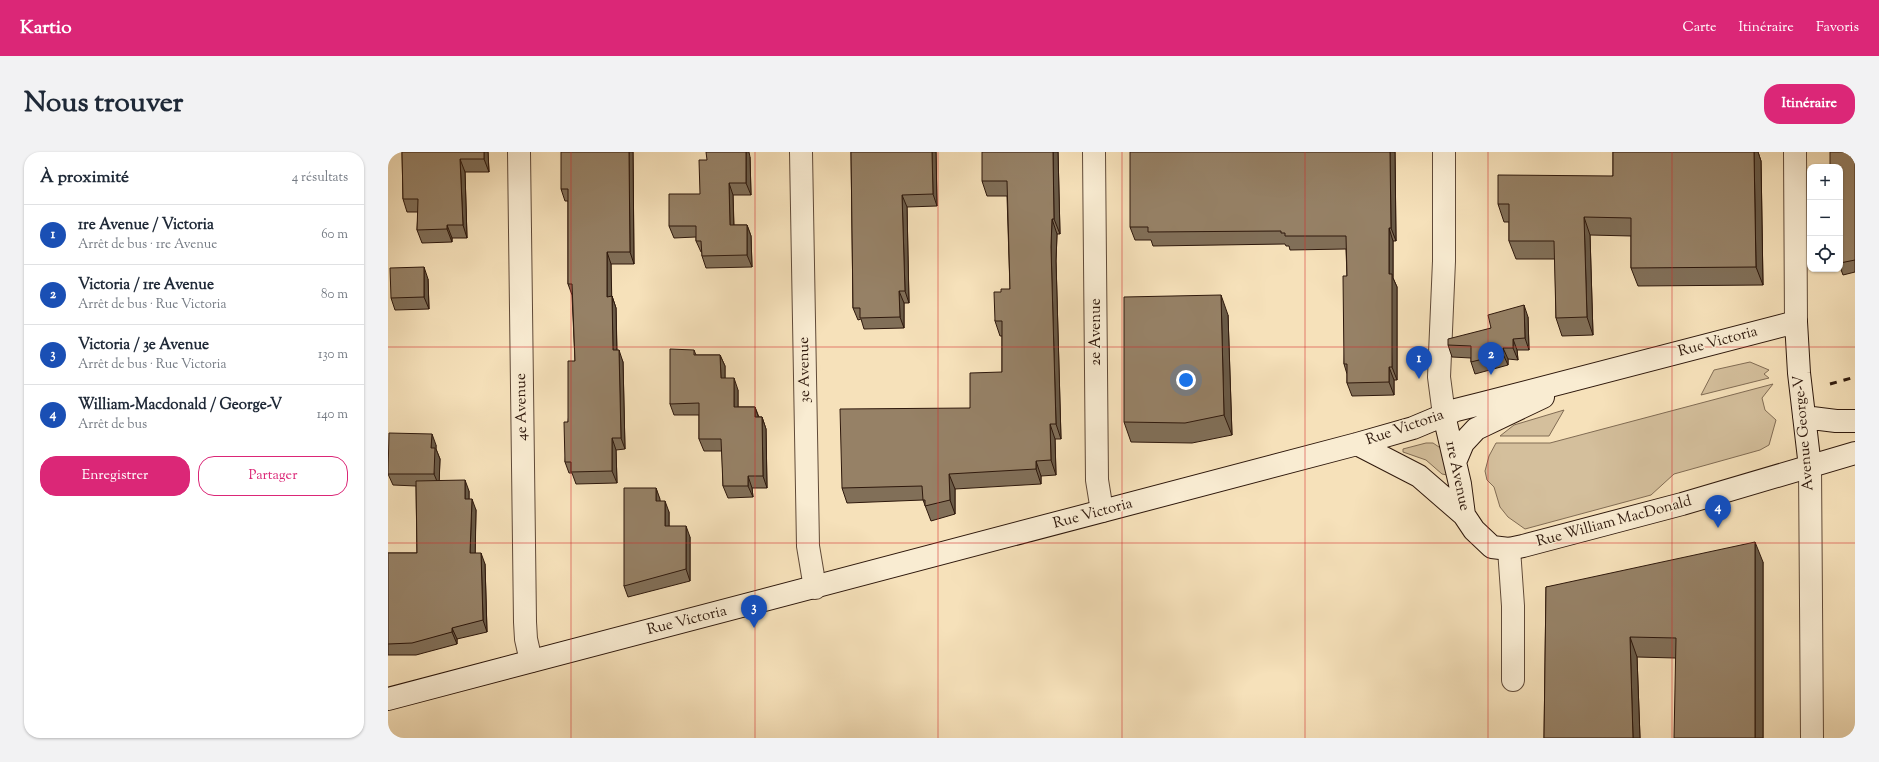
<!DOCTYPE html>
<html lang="fr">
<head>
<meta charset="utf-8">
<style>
	:root { --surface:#fff; --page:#f2f2f3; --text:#1f2937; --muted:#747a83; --line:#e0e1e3; --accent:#db2777 }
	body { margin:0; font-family:"Sorts Mill Goudy",serif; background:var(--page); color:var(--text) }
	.controls { position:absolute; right:12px; top:12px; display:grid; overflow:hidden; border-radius:8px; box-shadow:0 1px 3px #0004 }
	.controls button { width:36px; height:36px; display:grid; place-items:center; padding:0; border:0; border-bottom:1px solid var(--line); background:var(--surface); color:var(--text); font:20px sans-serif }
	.you { position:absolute; left:798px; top:228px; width:14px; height:14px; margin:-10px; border:3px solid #fff; border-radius:50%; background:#1a73e8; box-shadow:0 0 0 6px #1a73e833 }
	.badge { display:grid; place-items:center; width:26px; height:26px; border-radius:50%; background:var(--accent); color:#fff; font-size:13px; font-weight:700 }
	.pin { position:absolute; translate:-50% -33px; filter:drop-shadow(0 1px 2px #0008) }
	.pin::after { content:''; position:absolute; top:21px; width:14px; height:12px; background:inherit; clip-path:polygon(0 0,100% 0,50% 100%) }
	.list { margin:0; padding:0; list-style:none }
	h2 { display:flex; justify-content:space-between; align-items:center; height:52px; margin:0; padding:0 16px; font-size:17px }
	h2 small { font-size:13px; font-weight:400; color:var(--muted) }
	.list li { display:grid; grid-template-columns:26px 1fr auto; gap:12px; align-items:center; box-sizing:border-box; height:60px; padding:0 16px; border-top:1px solid var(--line) }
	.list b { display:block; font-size:15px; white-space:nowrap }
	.list p { margin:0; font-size:13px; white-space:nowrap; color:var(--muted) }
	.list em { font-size:13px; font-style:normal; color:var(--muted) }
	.actions { display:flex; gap:8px; padding:12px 16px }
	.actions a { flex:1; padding:9px 0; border:1px solid var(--accent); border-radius:16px; text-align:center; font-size:14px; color:var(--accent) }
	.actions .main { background:var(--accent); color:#fff }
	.icon { flex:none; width:22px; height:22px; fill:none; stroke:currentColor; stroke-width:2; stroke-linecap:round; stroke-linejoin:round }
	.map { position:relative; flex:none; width:1467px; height:586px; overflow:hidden; border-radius:16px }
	header { display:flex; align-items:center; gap:24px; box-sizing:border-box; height:56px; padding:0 20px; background:var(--accent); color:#fff }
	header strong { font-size:19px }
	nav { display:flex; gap:22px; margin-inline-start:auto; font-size:14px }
	.intro { display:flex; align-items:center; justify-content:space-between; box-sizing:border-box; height:96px; padding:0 24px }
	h1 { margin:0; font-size:28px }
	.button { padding:10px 18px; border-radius:16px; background:var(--accent); color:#fff; font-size:14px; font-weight:700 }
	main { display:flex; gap:24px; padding:0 24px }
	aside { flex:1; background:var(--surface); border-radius:16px; box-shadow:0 1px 3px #0004 }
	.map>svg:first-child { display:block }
	.green { fill:#d4bf9c; stroke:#816c54 }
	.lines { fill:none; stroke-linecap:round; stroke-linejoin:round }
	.minor-casing { stroke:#604a38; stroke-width:24 }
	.tertiary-casing { stroke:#604a38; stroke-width:24 }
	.secondary-casing { stroke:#2e180c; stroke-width:24 }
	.minor { stroke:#f9ecd2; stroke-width:22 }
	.tertiary { stroke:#f9ecd2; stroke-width:22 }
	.secondary { stroke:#f9ecd2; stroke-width:22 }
	.rail { stroke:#2e180c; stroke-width:3; stroke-dasharray:7 7; stroke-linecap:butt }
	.wall { fill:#816f58; stroke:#2e180c }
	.shaded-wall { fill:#695a47; stroke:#2e180c }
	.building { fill:#968166; stroke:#2e180c }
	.grid { fill:none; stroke:#d62828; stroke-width:1; stroke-opacity:0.55 }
	.labels { text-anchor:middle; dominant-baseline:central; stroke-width:3; stroke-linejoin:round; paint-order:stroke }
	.street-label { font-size:15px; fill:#2e180c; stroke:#f9ecd2 }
</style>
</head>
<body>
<header>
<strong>Kartio</strong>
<nav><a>Carte</a><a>Itinéraire</a><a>Favoris</a></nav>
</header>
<div class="intro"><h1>Nous trouver</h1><a class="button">Itinéraire</a></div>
<main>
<aside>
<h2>À proximité<small>4 résultats</small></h2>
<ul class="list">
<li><span class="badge" style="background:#1a4fb4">1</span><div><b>1re Avenue / Victoria</b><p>Arrêt de bus · 1re Avenue</p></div><em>60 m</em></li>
<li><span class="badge" style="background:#1a4fb4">2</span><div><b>Victoria / 1re Avenue</b><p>Arrêt de bus · Rue Victoria</p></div><em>80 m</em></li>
<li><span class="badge" style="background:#1a4fb4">3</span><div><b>Victoria / 3e Avenue</b><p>Arrêt de bus · Rue Victoria</p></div><em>130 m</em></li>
<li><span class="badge" style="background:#1a4fb4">4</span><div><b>William-Macdonald / George-V</b><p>Arrêt de bus</p></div><em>140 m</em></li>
</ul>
<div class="actions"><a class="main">Enregistrer</a><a>Partager</a></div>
</aside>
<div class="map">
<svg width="1467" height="586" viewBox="0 0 1467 586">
	<rect width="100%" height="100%" fill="#f6e1ba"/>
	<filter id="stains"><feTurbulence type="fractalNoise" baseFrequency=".005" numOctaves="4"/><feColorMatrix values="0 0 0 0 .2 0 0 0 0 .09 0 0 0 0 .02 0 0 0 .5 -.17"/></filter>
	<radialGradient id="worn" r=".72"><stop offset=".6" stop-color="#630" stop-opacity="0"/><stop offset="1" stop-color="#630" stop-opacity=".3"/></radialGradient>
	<path class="green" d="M1362 210 1381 218 1376 222 1381 226 1313 243 1326 218Z
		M1385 232 1374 246 1377 258 1388 268 1381 293 1372 298 1286 322 1263 343 1137 377 1120 365 1112 355 1106 335 1099 328 1097 319 1101 304 1108 291H1162Z
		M1176 258 1161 284H1112L1126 273Z
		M1038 291H1045L1054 297 1059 323 1054 322 1038 308 1015 300V297Z"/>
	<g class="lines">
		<g class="minor-casing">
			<path id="minor" d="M131 0 137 470 138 487 143 509
				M413 0 420 394 427 436
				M706 0 709 328 714 359
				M1121 397 1125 454V528"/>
		</g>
		<g class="tertiary-casing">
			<path id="tertiary" d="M1056 0V109L1051 225 1056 263
				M1407 0 1408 170
				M1422 315 1424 586"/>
		</g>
		<g class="secondary-casing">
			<path id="secondary" d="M1056 263 1072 332 1076 363 1086 378 1104 395 1121 397 1135 394 1294 352 1467 301
				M1416 265 1448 269H1467
				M969 292 1031 324 1076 363
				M1067 310 1075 291 1088 277 1155 245
				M0 547 969 292 1025 276 1068 258 1092 252 1408 170 1411 221 1422 315"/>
		</g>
		<use href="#minor" class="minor"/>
		<use href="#tertiary" class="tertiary"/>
		<use href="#secondary" class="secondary"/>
		<path class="rail" d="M1442 232 1467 225"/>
	</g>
	<path class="wall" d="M14 0H100L101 20H77L79 86H64V90L34 91 29 78 30 60H19L15 47Z
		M245 0 246 112H223V144H224L228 156 229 198 235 210 237 297 228 298 229 331 188 332 184 321H181L177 310 180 270 187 209 184 143 180 132V49H177L173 37Z
		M463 0H548L549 54 519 55 521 151H516V176L476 177 473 167 470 168 465 156Z
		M670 0 672 82H669L668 109 673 287H667L668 323 653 324V332L567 337V362L543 369 535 348 459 351 454 336 582 256 614 220V184H612L607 169 613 140 622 137 619 44H599L594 29Z
		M1007 0 1008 89H1005V126L1009 135V228H1006V243L964 244 959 231V222L956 212 959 124 958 97 902 98 901 94H898L897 92 765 94 763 88H747L742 75Z
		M1225 0H1370L1373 9 1375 133 1250 134 1243 116V84L1202 83 1205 183 1174 184 1168 166 1167 107H1128L1121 89V70H1116L1110 52 1225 24Z
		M1467 0V120L1455 123 1452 115V15Z
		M362 5 363 43H345L346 73H359L363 84 364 115 318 116 314 104V100H313L308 89V85L286 86 281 74 312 42Z
		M40 127 41 157 7 158 3 146Z
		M840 163 844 283 804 291 743 290 736 270Z
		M1140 165 1141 198H1129L1130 208 1120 207V213L1087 222 1083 210V206L1064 205 1060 193 1103 176Z
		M306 198 308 203H332L337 214V226L350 238V255H367L371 265H374L378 277 379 336H364L365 345 340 346 335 334 334 299H316L311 287V263H286L282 252Z
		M48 293V297L52 307 51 329 81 339V347L88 358 87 401 97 412 99 480 69 487V492L28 503H0V401H29L28 334 5 333 0 322Z
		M268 336 272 349 281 360V374L302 385V429L240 445 236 434Z
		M1375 410V586L1287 506 1249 505 1252 586H1156L1158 435Z"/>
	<path class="shaded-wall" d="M96 0H100L101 20 96 7Z
		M241 0H245L246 112 242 100Z
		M358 0H361L362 5 363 43 358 31Z
		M544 0H548L549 54 545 42Z
		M665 0H670L672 82 666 67Z
		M1002 0H1007L1008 89 1003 76Z
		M1366 0H1370L1373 9 1375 133 1368 115Z
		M72 7 77 20 79 86 75 73Z
		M341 31 345 43 346 85 342 73Z
		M514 43 519 55 521 151 517 139Z
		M1196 65 1202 83 1205 183 1199 165Z
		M664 67 669 82 668 109 673 287 668 272 663 95Z
		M59 73 64 86V90L59 77Z
		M359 73 363 84 364 115 359 103Z
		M1001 76 1005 89V126L1009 135V228L1004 215 1001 122Z
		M219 100 223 112 224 156 219 145Z
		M36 115 40 127 41 157 36 145Z
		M511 139 516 151V176L512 165Z
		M833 143 840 163 844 283 836 263Z
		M224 144 228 156 229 210 225 198Z
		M1136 153 1140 165 1141 198 1137 186Z
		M1125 187 1129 198 1130 208 1125 196Z
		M1115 196 1120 207V213L1115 202Z
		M231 198 235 210 237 297 233 286Z
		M332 203 337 214V238L333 226Z
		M1001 215 1006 228V243L1001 230Z
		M346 226 350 238V267L346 255Z
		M367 255 371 267 367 265Z
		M374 265 378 277 379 336 375 324Z
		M662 272 667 287 668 323 663 308Z
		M44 282 48 293V297L52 307 51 334 46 322 43 296Z
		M224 286 228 298 229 331 224 319Z
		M648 309 653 324V332L648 317Z
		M561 322 567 337V362L562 348Z
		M360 324 364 336 365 345 360 334Z
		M77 328 81 339V358L77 347Z
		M268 336 272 347V360L268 349Z
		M84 347 88 358 87 412 82 401Z
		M277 349 281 360V385L277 374Z
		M298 374 302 385V429L298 417Z
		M1367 390 1375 410V586H1367Z
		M93 401 97 412 99 480 95 468Z
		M64 476 69 487V492L64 480Z
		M1242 485 1249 505 1252 586H1245Z"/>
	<path class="building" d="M14 0H96V7H72L75 73H59V77L29 78 30 47H15Z
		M173 0H241L242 100H219V145L224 144 225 198H231L233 286H224V319L183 320V310H177L176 270H180V209H187L184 132H180V37H173Z
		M318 0H358V31H341L342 73H359V103L314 104 313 89H308V74H281V42H312L311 8H319Z
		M463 0H544L545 42 514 43 517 139H511L512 165 472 166V156H465Z
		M594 0H665L666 67H664L663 95 668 272H662L663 308 648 309V317L561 322 562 348 537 354V348H535L534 334 454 336 452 257 582 256V221L614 220V169H607L606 140H613V137H622L619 29H594Z
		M742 0H1002L1003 76H1001V122H1004V215H1001V230L959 231V212H956L955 124H959L958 84H897V81H893V79L760 80V75H742Z
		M1225 0H1366L1368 115 1243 116V66L1196 65 1199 165 1168 166 1166 89H1121V52H1110V23L1225 24Z
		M1442 0H1467V108L1452 111V15H1442Z
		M36 115V145L3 146 2 116Z
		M833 143 836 263 797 271 736 270V145Z
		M1136 153 1137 186 1125 187V196H1115V202L1083 210V194L1060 193V187L1103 176 1100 163Z
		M282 197 306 198V203H332L333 226H346V255H367V265H374L375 324H360V334H335L333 287H311V251L282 252Z
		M1 281 44 282 43 296H47L46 322H0Z
		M77 328V347H84L82 401H93L95 468 64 476V480L24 491 0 492V401H29L28 329Z
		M236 336H268V349H277V374H298V417L236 434Z
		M1367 390V586H1286L1288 486 1242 485 1245 586H1156L1158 435Z"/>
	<path class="grid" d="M183 0V586M367 0V586M550 0V586M734 0V586M917 0V586M1100 0V586M1284 0V586M0 195H1467M0 391H1467"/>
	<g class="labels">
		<g class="street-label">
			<text transform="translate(708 180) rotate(-90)">2e Avenue</text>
			<text transform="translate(1330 190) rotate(-15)">Rue Victoria</text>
			<text transform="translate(417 218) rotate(-91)">3e Avenue</text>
			<text transform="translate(134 255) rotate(-91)">4e Avenue</text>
			<text transform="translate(1017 276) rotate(-19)">Rue Victoria</text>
			<text transform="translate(1416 281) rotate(-95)">Avenue George-V</text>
			<text transform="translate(1069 324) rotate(78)">1re Avenue</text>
			<text transform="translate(705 362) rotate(-15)">Rue Victoria</text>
			<text transform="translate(1226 370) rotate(-15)">Rue William MacDonald</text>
			<text transform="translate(299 469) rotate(-14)">Rue Victoria</text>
		</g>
	</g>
	<rect width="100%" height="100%" filter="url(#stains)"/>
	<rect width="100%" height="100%" fill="url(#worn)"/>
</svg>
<div class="controls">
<button>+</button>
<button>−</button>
<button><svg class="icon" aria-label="locate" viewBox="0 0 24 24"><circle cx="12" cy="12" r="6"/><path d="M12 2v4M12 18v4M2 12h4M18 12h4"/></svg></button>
</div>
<div class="you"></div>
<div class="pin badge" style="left:1031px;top:227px;background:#1a4fb4">1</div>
<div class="pin badge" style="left:1103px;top:223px;background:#1a4fb4">2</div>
<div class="pin badge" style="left:366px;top:476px;background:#1a4fb4">3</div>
<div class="pin badge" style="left:1330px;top:376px;background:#1a4fb4">4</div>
</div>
</main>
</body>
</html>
